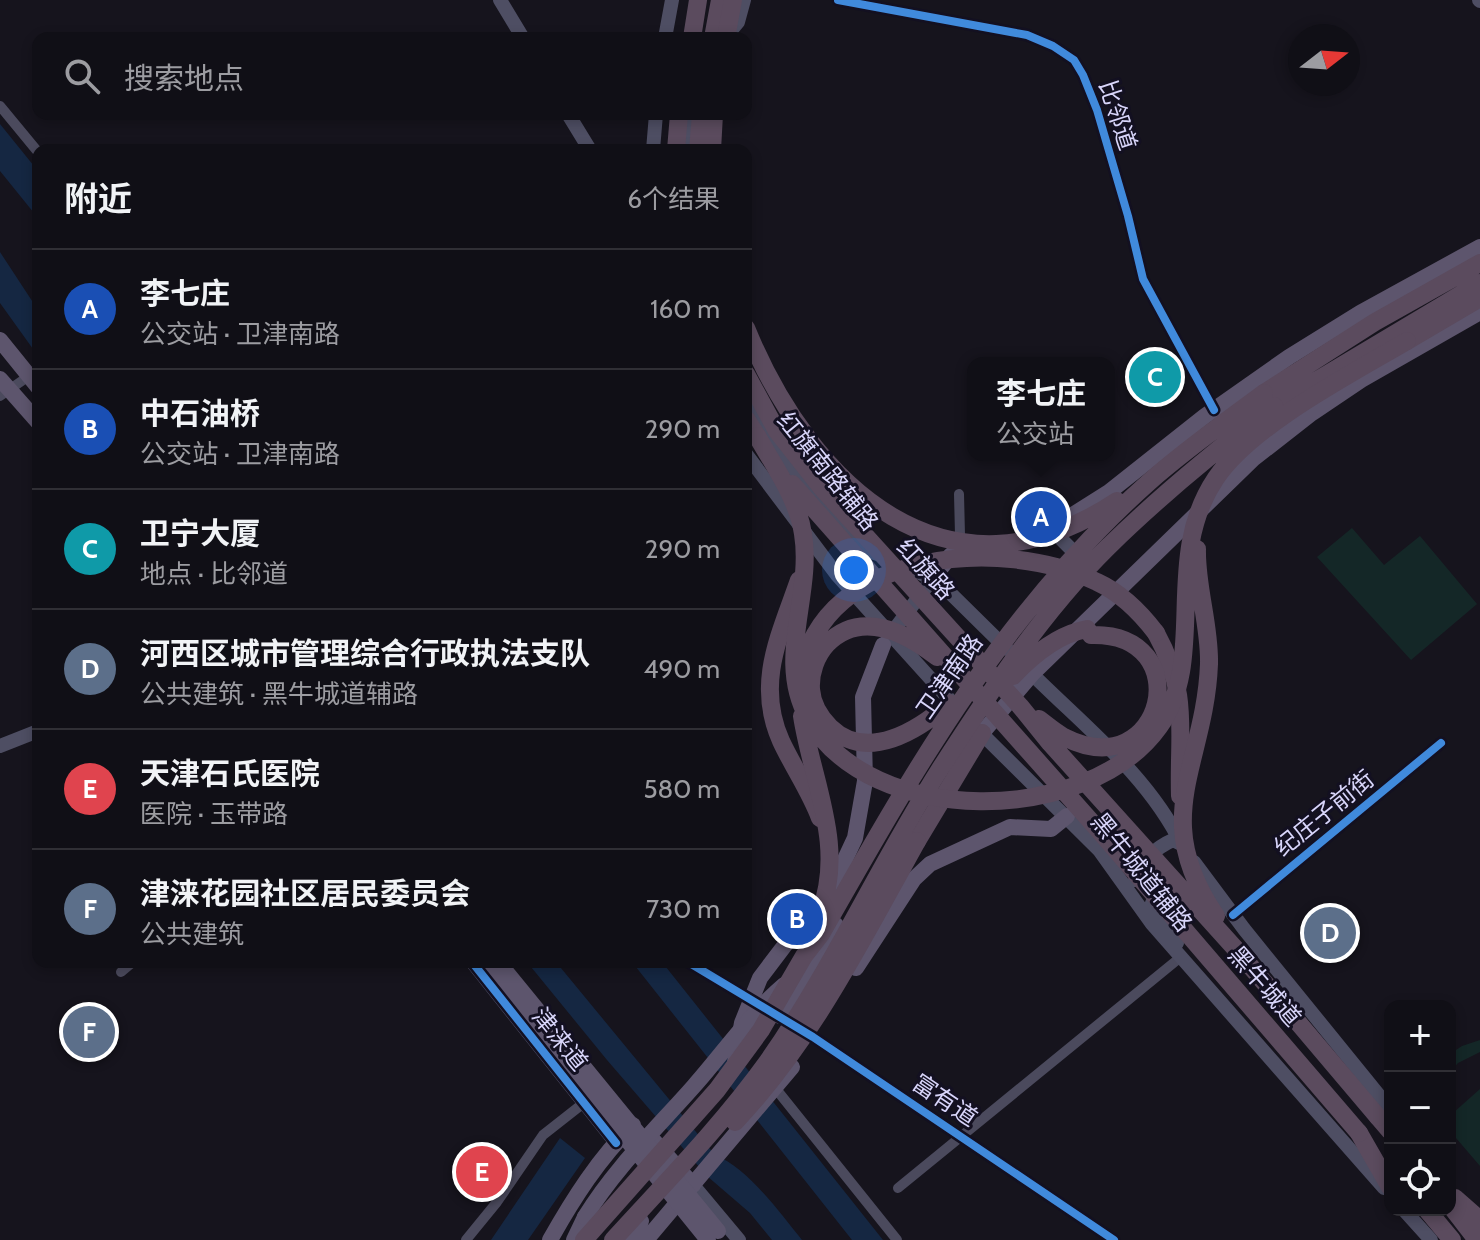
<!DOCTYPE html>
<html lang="zh">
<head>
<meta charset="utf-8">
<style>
	:root { --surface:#100f16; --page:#19181f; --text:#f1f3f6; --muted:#9c9ca1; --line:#302f35; --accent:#9491ad }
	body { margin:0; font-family:Cabin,"Noto Sans SC",sans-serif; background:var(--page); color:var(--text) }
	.controls { position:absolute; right:24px; bottom:24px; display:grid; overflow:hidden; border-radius:16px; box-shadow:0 4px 12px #0003 }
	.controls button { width:72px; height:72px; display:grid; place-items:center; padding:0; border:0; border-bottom:2px solid var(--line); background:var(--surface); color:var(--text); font:40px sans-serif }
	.compass { position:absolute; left:1288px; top:24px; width:72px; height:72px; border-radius:50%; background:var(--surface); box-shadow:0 4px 12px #0003; rotate:73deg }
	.you { position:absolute; left:854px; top:570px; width:28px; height:28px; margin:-20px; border:6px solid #fff; border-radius:50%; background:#1a73e8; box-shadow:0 0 0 12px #1a73e833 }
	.badge { display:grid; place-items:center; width:52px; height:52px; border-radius:50%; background:var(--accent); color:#fff; font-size:26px; font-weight:700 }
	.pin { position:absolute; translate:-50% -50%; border:4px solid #fff; box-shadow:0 2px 8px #0006 }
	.popup { position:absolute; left:967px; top:357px; width:148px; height:104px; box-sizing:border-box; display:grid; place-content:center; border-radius:16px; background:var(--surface); filter:drop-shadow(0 2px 6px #0005); font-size:26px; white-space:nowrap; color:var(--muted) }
	.popup b { font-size:30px; color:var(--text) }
	.popup::after { content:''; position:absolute; left:50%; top:100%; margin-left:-16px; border:16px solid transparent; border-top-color:var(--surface) }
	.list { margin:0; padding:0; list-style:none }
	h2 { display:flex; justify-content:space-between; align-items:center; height:104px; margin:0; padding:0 32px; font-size:34px }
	h2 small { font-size:26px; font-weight:400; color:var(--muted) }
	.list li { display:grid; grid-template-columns:52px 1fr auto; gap:24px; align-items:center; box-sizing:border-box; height:120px; padding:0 32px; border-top:2px solid var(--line) }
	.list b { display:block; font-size:30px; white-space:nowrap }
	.list p { margin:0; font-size:26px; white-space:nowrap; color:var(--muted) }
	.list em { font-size:26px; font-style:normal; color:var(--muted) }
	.icon { flex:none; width:44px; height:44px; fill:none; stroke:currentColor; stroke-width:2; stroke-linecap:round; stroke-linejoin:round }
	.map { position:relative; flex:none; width:1480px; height:1240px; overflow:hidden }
	.search { position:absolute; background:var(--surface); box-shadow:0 4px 12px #0003; left:32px; top:32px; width:720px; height:88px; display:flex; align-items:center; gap:20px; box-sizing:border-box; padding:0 28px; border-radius:16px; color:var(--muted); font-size:30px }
	.panel { position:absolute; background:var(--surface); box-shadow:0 4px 12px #0003; left:32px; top:144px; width:720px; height:824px; border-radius:16px }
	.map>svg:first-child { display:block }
	.green { fill:#142727 }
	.water { fill:#152742 }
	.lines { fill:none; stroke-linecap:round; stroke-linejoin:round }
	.street { stroke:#4b4a5d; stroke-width:10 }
	.secondary { stroke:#4e4e63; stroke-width:14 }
	.primary { stroke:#5d556d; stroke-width:16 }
	.highway { stroke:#5b4b5e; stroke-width:18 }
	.primary-bridge { stroke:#5d556d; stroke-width:16 }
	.highway-bridge { stroke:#5b4b5e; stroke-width:18 }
	.cycleway-casing { stroke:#131021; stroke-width:13 }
	.cycleway { stroke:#408adc; stroke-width:8 }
	.labels { text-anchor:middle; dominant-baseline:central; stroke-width:6; stroke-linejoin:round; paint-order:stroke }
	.street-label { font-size:24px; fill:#d8d5fa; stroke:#131021 }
</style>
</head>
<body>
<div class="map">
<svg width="1480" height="1240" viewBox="0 0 1480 1240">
	<rect width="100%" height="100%" fill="#16141d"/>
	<path class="green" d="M1352 528 1384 565 1420 536 1477 604 1411 660 1317 557Z
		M1480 1040V1052L1458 1063 1450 1072V1054L1462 1046Z
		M1480 1089V1166L1450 1131V1110L1453 1113Z"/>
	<path class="water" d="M0 124 38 171V218L0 171Z
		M0 252 38 310V356L0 303Z
		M527 962H556L715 1155C748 1168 780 1213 802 1240H772L750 1213 707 1176 607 1060Z
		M632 962H662L883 1240H852Z
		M560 1138 585 1158 528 1240H491Z"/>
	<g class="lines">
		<path class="street" d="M838 0 1027 35 1053 46 1074 60 1083 75 1097 110 1128 216 1143 279 1214 410
			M0 106 38 152
			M0 396 29 376
			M959 494 960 535
			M1233 915 1441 743
			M688 962 755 1002
			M121 972 133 962
			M803 1030 1114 1240
			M776 1089 897 1240
			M898 1188 1182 956
			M466 1240 497 1202 543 1135 585 1102"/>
		<path class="secondary" d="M500 0 523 38
			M1479 0 1480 1
			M728 34 738 22 744 0
			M665 38 672 0
			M568 114 590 150
			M653 150 656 114
			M688 150 693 114
			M746 397 779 451 825 507 865 550 884 556
			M746 454 837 575 957 708
			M1059 524 1057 535 1082 560
			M907 566 941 584 1007 649
			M888 638 933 578
			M1025 667C1080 723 1147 773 1182 845
			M977 729 1099 850 1152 924 1384 1188
			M0 746 38 731
			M1194 862 1244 929 1390 1109
			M1135 880C1138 863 1157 847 1173 840L1183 845
			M1152 903 1177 943
			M472 962 616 1143
			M693 1185 739 1240
			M1404 1210 1431 1240"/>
		<path class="primary" d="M0 340 38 387
			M0 379 38 422
			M1071 516 1109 492 1205 416 1289 357 1360 313 1480 247
			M933 578 951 555
			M982 733 1032 674 1253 459 1312 413 1361 380 1480 312
			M856 968 914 879 930 864 1010 827 1051 829 1067 816
			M780 1016 836 925
			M734 1068 742 1023 760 978 785 945 827 898 855 838 865 781 863 697 883 645
			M654 1141 693 1185
			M550 1240C573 1199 599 1158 633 1125
			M574 1240 585 1217
			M631 1240 641 1221
			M646 1240 792 1067"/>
		<path class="highway" d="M692 38 698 0
			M713 38 720 0
			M676 150 679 114
			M698 150 701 114
			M712 150 714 114
			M1407 341 1480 298
			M1264 393 1375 322 1480 263
			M1274 406 1480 283
			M746 419 757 436
			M799 580C780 635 755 683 781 741 793 767 810 791 820 818
			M1156 633C1190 695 1178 731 1180 796
			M917 841 982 733
			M1378 1117 1390 1131
			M1359 1133 1390 1187
			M1455 1198 1480 1220
			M1450 1205 1477 1240
			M1427 1210 1452 1240"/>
		<path class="primary-bridge" d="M483 962 708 1240
			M498 962 718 1231
			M585 1217C615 1168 656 1129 694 1086 724 1052 750 1014 784 985"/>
		<path class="highway-bridge" d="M726 38 733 0
			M746 328C811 487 947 614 1117 501
			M746 374 777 431 821 487 1020 706 1050 743 1241 955 1378 1117
			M757 436C774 466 798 499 803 534 813 596 775 659 808 718 870 829 1088 826 1159 727 1209 657 1161 559 1216 478 1252 425 1351 374 1407 341
			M792 484 1103 835 1359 1133
			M1197 549C1196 587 1210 625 1209 664 1205 766 1148 816 1216 916
			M937 657C906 633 861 609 827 644 816 656 810 673 811 689 812 703 820 717 830 727 867 763 919 730 949 703
			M801 675C822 549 1004 536 1097 582 1121 593 1140 612 1156 633
			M1013 676C1033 655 1058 634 1087 629L1091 635C1200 632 1164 788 1064 737 1055 732 1047 725 1039 719
			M802 716C812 782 846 845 820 913
			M735 1122C812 1041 863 938 917 841
			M584 1240 717 1090 761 1030 804 956 821 934C916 767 1003 612 1149 482 1185 450 1225 422 1264 393
			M613 1240C666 1182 722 1125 768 1061 833 968 879 865 940 769 989 693 1043 611 1108 547 1160 496 1216 450 1274 406"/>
		<g class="cycleway-casing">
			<path id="cycleway" d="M838 0 1027 35 1053 46 1074 60 1083 75 1097 110 1128 216 1143 279 1214 410
				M1233 915 1441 743
				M472 962 616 1143
				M688 962 813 1037 1114 1240"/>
		</g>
		<use href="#cycleway" class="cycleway"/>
	</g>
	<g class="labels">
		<g class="street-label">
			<text transform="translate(1118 115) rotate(72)">比邻道</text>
			<text transform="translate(828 471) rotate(51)">红旗南路辅路</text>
			<text transform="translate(926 569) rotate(48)">红旗路</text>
			<text transform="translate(949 676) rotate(-55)">卫津南路</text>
			<text transform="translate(1324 813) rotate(-39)">纪庄子前街</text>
			<text transform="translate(1142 872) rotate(51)">黑牛城道辅路</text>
			<text transform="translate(1265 986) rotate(49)">黑牛城道</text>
			<text transform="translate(560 1039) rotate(51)">津涞道</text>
			<text transform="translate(945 1100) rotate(34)">富有道</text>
		</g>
	</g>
</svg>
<div class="controls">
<button>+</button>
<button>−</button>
<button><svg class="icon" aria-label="locate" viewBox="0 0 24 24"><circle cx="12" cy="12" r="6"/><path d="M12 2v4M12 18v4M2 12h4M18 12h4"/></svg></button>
</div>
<svg class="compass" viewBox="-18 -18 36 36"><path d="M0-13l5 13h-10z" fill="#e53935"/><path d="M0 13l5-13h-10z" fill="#9c9ca1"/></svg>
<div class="you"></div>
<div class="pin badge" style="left:1041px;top:517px;background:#1a4fb4">A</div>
<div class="popup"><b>李七庄</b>公交站</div>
<div class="pin badge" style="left:797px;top:919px;background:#1a4fb4">B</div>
<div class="pin badge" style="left:1155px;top:377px;background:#0f9aa8">C</div>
<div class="pin badge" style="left:1330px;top:933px;background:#5c6f8a">D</div>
<div class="pin badge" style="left:482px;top:1172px;background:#e0444e">E</div>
<div class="pin badge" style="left:89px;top:1032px;background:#5c6f8a">F</div>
<div class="search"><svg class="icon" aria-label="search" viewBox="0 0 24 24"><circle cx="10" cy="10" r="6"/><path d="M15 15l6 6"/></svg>搜索地点</div>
<section class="panel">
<h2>附近<small>6个结果</small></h2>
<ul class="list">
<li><span class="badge" style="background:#1a4fb4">A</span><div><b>李七庄</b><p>公交站 · 卫津南路</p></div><em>160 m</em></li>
<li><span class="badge" style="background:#1a4fb4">B</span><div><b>中石油桥</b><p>公交站 · 卫津南路</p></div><em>290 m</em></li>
<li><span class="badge" style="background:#0f9aa8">C</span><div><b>卫宁大厦</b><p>地点 · 比邻道</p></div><em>290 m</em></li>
<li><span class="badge" style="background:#5c6f8a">D</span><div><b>河西区城市管理综合行政执法支队</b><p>公共建筑 · 黑牛城道辅路</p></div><em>490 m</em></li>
<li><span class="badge" style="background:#e0444e">E</span><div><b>天津石氏医院</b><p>医院 · 玉带路</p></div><em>580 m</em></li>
<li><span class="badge" style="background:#5c6f8a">F</span><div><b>津涞花园社区居民委员会</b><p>公共建筑</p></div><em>730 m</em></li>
</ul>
</section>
</div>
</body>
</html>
